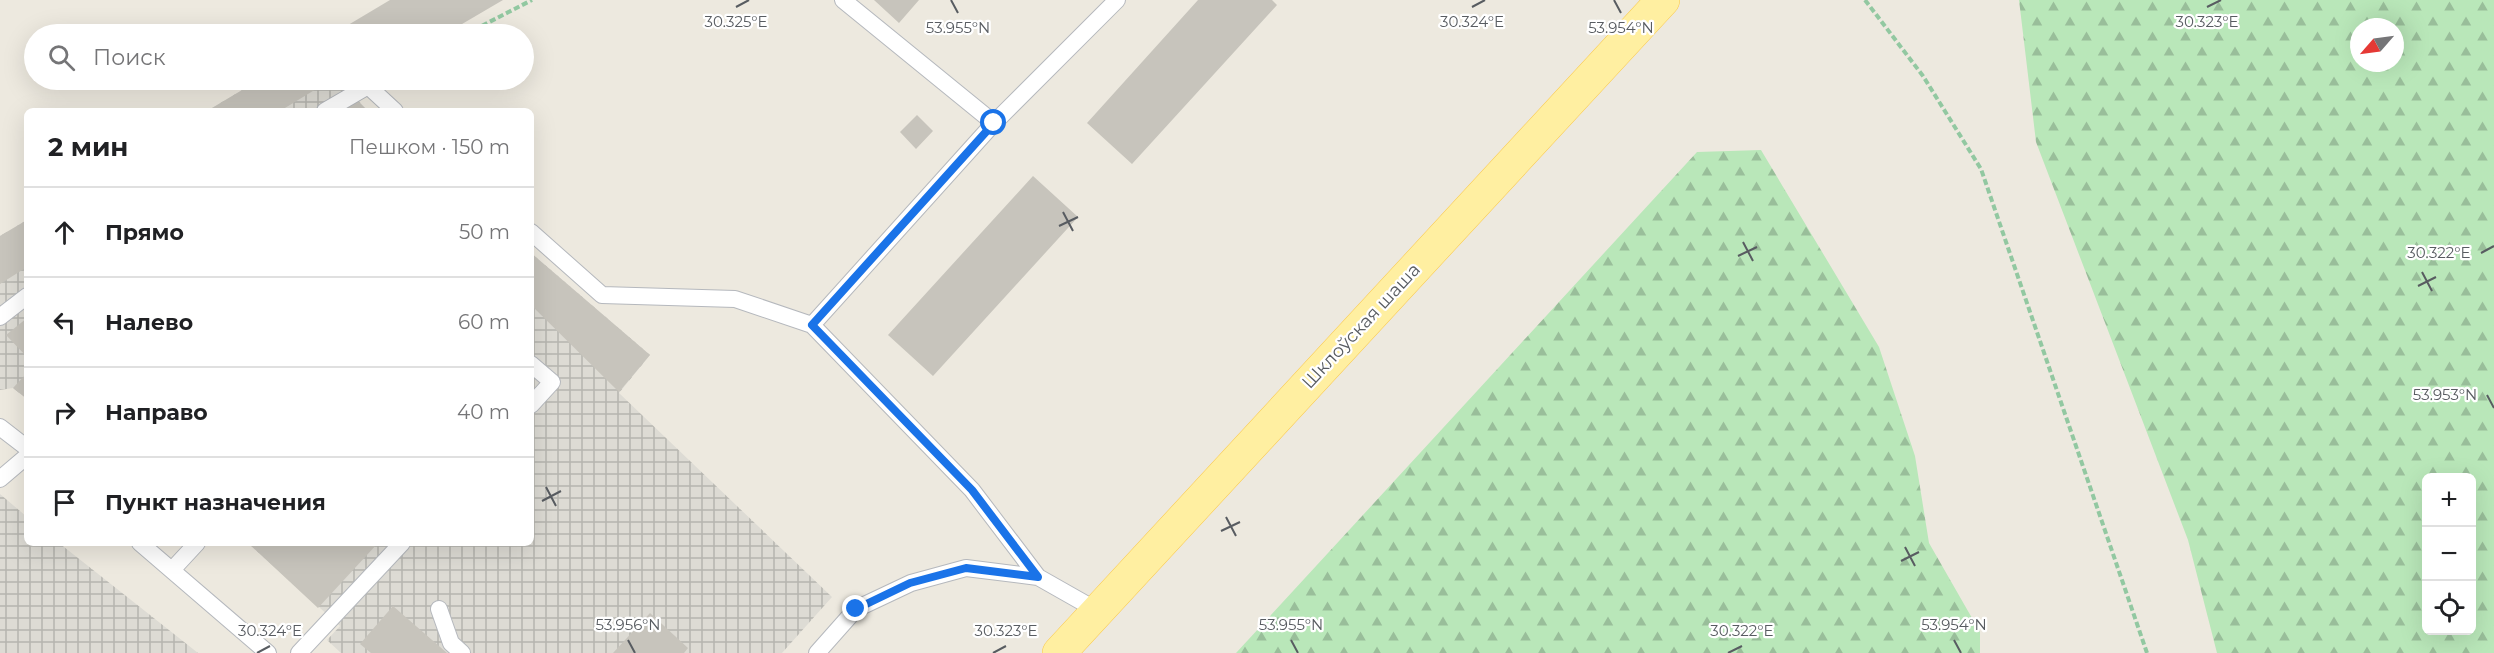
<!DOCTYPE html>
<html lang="ru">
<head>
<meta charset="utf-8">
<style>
	:root { --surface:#fff; --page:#f2f2f2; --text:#202124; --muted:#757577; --line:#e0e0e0 }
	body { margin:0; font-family:Montserrat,sans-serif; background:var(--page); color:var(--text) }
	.controls { position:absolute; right:18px; bottom:18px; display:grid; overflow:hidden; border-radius:9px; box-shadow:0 6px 24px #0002 }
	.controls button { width:54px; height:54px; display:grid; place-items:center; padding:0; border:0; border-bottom:2px solid var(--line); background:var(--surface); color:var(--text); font:30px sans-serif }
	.compass { position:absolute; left:2350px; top:18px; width:54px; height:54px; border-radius:50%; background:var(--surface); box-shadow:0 6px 24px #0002; rotate:242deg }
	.stop { position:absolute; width:18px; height:18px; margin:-14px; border:4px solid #1a73e8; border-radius:50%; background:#fff }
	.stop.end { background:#1a73e8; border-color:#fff; box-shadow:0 2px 6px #0008 }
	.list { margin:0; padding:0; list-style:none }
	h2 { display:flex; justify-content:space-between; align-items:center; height:78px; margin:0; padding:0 24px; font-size:26px }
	h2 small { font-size:20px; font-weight:400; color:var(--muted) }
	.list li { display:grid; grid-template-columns:39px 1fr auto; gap:18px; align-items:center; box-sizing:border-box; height:90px; padding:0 24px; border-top:2px solid var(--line) }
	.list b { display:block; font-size:22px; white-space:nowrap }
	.list em { font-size:20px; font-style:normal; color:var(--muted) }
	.icon { flex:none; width:33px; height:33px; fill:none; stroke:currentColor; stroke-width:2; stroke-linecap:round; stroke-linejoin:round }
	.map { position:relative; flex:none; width:2494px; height:653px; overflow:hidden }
	.search { position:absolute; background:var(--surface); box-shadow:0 6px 24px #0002; left:24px; top:24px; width:510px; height:66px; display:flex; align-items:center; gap:15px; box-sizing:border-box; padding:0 21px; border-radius:33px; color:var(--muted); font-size:22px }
	.panel { position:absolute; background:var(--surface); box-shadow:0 6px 24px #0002; left:24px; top:108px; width:510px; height:438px; border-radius:9px }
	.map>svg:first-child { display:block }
	.industrial { fill:url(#industrial-grid) }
	.forest { fill:url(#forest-firs); fill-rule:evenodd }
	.building { fill:#c7c4bc }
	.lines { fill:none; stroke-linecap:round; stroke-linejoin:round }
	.lane-casing { stroke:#b5b8bd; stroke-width:18 }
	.primary-casing { stroke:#fbc84a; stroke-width:34 }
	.path { stroke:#92c8a1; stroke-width:4; stroke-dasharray:6 3; stroke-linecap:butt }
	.lane { stroke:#fff; stroke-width:16 }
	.primary { stroke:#ffefa1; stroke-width:33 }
	.route { stroke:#1a73e8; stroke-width:8 }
	.ticks { fill:none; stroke:#585c61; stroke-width:2 }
	.labels { text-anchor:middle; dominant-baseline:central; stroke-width:4.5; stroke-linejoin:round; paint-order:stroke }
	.street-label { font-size:18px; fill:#585c61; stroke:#fff }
	.ticks-label { font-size:15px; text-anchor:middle; fill:#585c61; stroke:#fff; stroke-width:4.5; stroke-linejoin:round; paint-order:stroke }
</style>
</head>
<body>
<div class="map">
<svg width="2494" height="653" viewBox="0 0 2494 653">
	<defs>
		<pattern id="industrial-grid" width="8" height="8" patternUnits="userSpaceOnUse" patternTransform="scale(1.5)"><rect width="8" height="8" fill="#dddbd4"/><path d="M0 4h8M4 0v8" fill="none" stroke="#b6b5af"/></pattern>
		<pattern id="forest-firs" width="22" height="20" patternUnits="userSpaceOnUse" patternTransform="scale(1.5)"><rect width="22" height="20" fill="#b9e7b9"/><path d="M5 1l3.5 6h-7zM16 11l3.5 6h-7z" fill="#99be9a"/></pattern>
	</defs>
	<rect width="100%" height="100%" fill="#ede9df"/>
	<path class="industrial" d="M259 80H363L356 98 368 111H207Z
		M27 220V399L13 388 0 390V236Z
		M531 253 650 355 619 393 832 597 782 653H341L327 640 340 626 248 543H531Z
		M0 494 27 517V543H59L198 653H0Z"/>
	<path class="forest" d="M2019 0H2494V653H2217L2188 540 2036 142ZM2359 27H2395V63H2359ZM2426 478H2472V630H2426Z
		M1761 150 1879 347 1915 456 1929 543 1980 632V653H1236L1697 152Z"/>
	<path class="building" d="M390 0H503L445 34H333Z
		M874 0H919L899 23Z
		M1198 0H1272L1277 5 1132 164 1087 123Z
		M259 80H331L280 111H207Z
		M356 99 368 111H344Z
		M917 115 933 131 916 149 900 132Z
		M1033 176 1078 217 933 376 888 335Z
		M27 220V267L0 284V236Z
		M531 253 650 355 619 392 531 305Z
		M27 318V357L6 335Z
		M27 373V399L13 388Z
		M248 543H378L318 608Z
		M393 606 447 653H371L360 644Z
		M650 613 688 648 684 653H613Z"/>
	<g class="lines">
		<g class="lane-casing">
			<path id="lane" d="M843 0 994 123
				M325 111 368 86 395 111
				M531 232 602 295 735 299 812 325
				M0 317 27 296
				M531 364 552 382 531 405
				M0 427 27 448
				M0 479 27 456
				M140 543 268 653
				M172 570 197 543
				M439 609 451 643 462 653
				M1098 611 1038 577 972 490 812 325 994 123 1117 0
				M299 653 402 543
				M817 653 856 609 911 583 966 568 1038 577"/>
		</g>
		<g class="primary-casing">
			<path id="primary" d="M1059 653 1663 0"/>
		</g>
		<path class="path" d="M1865 0 1923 76 1981 169 2147 653
			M466 34 532 0"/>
		<use href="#lane" class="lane"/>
		<use href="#primary" class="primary"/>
	</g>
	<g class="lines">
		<path class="route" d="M856 609 910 583 966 568 1038 577 972 490 812 325 994 123"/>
	</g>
	<path class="ticks" d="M951 0 958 13M1614 0 1621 13M736 7 749 0M1472 7 1485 0M2207 7 2221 0M1063 212 1073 231M1059 226 1078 217M1743 242 1753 261M2481 253 2494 246M1738 256 1757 247M2422 272 2432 291M2418 286 2436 277M2487 395 2494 408M546 487 556 506M542 501 561 491M1226 517 1236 536M1221 531 1240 522M1905 547 1915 566M1901 561 1919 552M628 640 635 653M1291 640 1298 653M1954 640 1961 653M257 653 270 646M993 653 1006 646M1728 653 1742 646"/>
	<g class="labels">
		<g class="street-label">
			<text transform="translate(1361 326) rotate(-47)">Шклоўская шаша</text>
		</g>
	</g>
	<g class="ticks-label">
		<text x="736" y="27">30.325°E</text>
		<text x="2207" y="27">30.323°E</text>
		<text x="1472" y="27">30.324°E</text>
		<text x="1621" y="33">53.954°N</text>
		<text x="958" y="33">53.955°N</text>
		<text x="2439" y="258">30.322°E</text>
		<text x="2445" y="400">53.953°N</text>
		<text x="628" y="630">53.956°N</text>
		<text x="1291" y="630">53.955°N</text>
		<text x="1954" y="630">53.954°N</text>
		<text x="270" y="636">30.324°E</text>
		<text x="1006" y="636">30.323°E</text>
		<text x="1742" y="636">30.322°E</text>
	</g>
</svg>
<div class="controls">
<button>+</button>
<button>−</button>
<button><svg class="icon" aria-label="locate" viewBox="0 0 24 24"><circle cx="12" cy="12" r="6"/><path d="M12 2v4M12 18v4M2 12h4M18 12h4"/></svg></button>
</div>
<svg class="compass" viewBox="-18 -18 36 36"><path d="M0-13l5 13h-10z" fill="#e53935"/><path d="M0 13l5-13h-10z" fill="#757577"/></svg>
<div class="stop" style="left:994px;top:123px"></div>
<div class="stop end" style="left:856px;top:609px"></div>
<div class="search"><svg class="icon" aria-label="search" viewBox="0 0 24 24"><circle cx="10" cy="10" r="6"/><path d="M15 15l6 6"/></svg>Поиск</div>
<section class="panel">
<h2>2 мин<small>Пешком · 150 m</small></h2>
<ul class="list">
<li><svg class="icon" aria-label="ahead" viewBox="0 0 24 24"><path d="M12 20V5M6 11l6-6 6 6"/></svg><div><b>Прямо</b></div><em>50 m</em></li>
<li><svg class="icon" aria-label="left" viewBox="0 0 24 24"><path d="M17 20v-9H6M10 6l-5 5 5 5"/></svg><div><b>Налево</b></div><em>60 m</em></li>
<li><svg class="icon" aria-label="right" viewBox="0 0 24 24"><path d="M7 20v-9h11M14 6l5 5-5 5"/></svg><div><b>Направо</b></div><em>40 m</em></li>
<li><svg class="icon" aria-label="arrive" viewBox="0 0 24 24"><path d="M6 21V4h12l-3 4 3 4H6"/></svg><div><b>Пункт назначения</b></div></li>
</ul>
</section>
</div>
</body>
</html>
